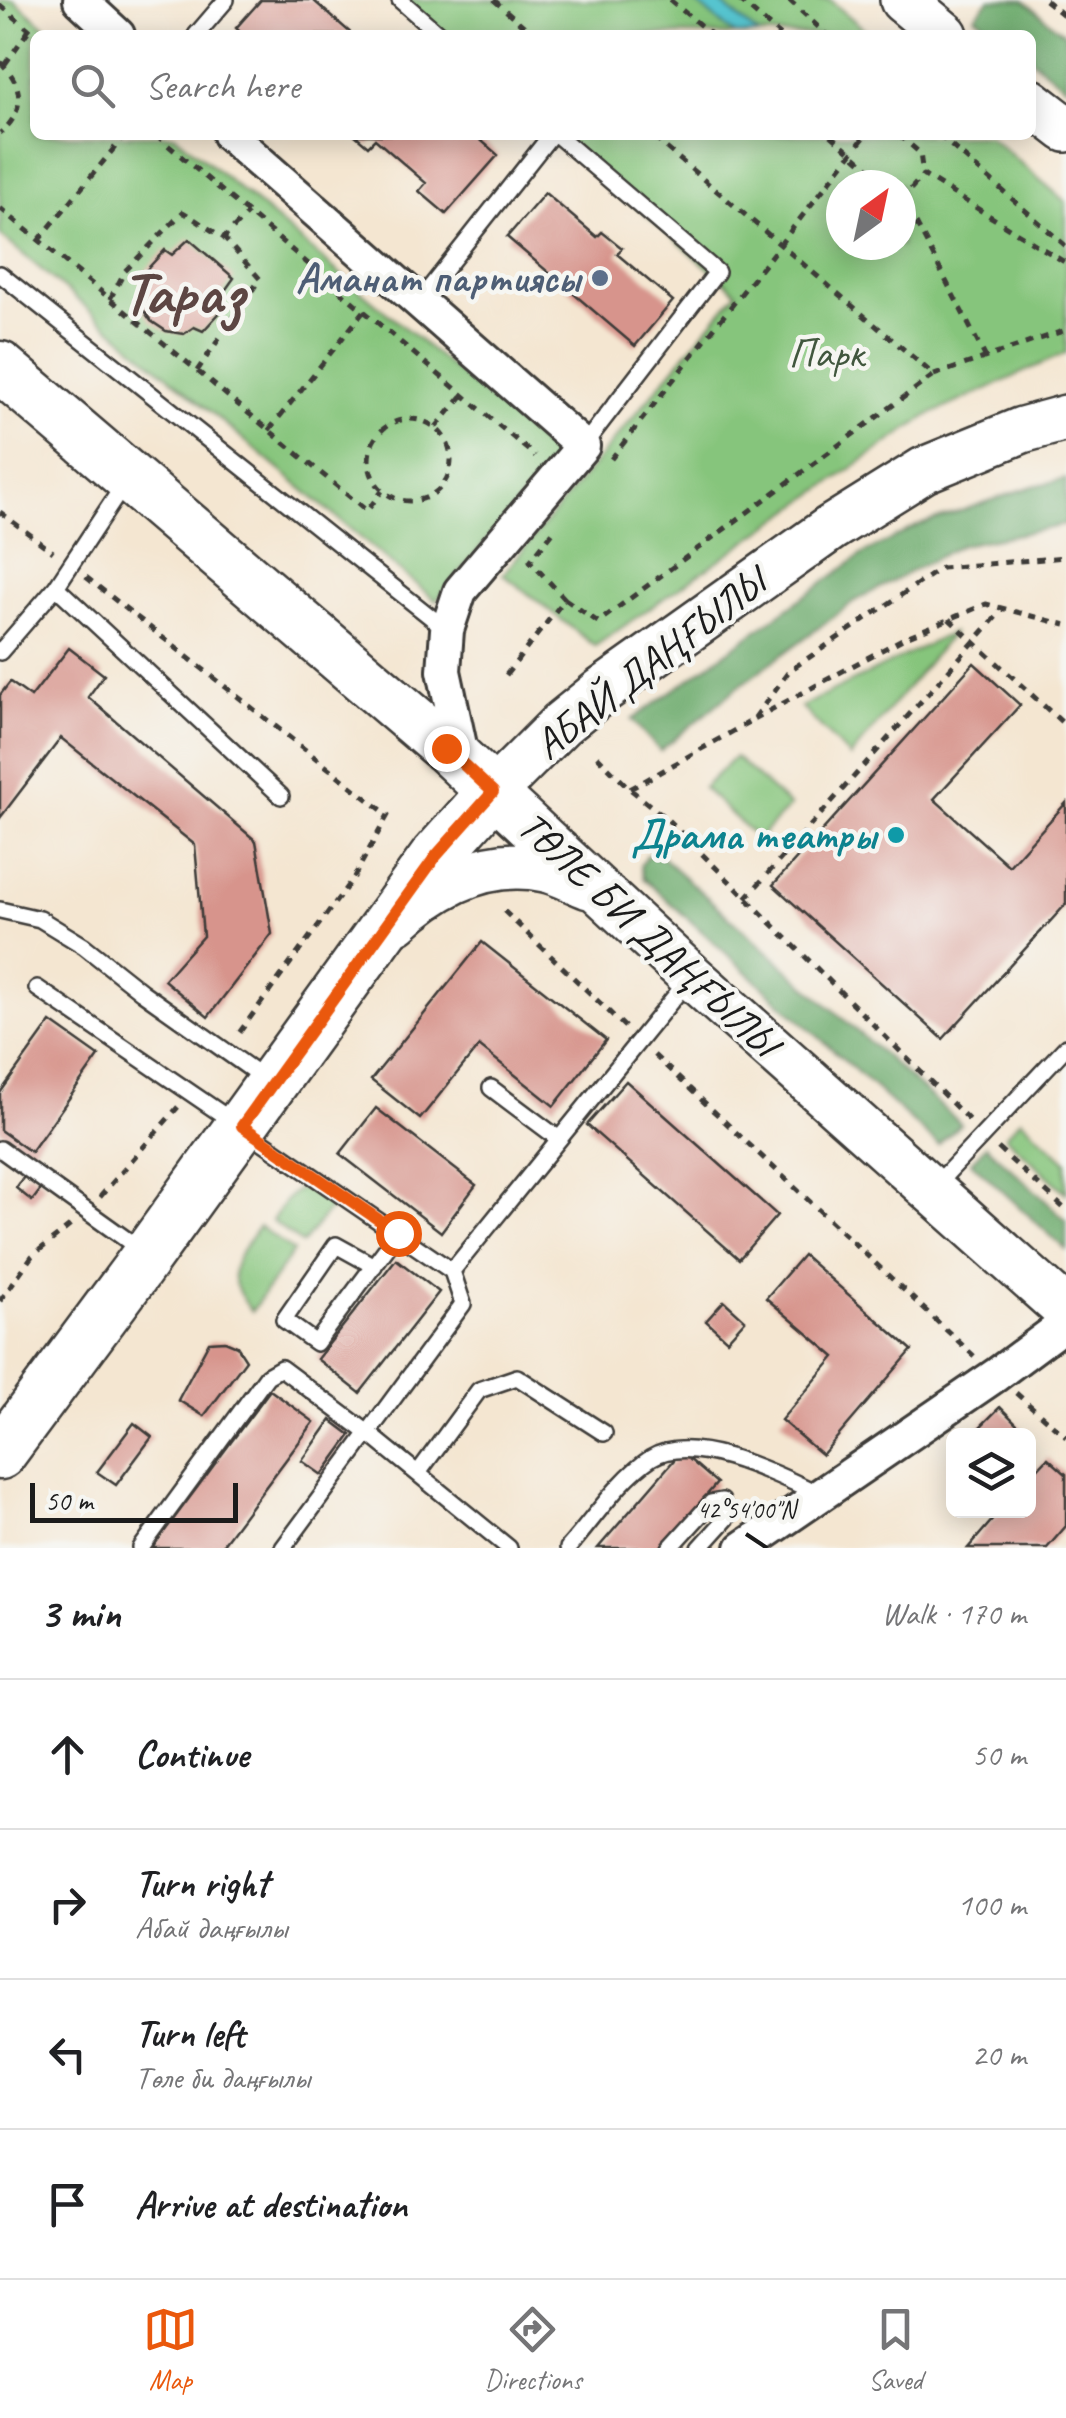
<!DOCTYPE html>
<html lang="en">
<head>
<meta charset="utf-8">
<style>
	:root { --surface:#fff; --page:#f2f2f2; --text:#202124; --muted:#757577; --line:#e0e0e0; --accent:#ea580c }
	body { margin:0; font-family:Caveat,sans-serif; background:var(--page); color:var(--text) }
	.controls { position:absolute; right:30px; bottom:30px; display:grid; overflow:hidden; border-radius:15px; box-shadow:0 5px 25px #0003 }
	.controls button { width:90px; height:90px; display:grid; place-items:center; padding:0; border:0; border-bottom:2px solid var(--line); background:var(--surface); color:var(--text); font:50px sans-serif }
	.compass { position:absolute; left:826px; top:170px; width:90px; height:90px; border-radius:50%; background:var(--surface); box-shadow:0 5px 25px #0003; rotate:33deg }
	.scale { position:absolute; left:30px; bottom:25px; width:208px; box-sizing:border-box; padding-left:10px; border:5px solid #1c1c1c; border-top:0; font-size:28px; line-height:35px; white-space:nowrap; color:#1c1c1c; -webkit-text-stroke:8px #f6f6f2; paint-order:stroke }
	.stop { position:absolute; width:30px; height:30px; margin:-22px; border:8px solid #ea580c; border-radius:50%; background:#fff }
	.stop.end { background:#ea580c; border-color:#fff; box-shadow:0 2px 10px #0008 }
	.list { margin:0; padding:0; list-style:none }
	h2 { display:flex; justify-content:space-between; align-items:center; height:130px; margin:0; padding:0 40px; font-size:42px }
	h2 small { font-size:32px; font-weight:400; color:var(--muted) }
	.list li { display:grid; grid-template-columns:65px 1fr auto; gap:30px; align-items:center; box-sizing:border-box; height:150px; padding:0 40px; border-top:2px solid var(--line) }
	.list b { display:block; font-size:38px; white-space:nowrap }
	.list p { margin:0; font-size:32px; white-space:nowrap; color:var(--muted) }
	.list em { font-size:32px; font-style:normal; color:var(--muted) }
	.icon { flex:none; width:55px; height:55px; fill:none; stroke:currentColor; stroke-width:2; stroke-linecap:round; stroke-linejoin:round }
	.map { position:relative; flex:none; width:1066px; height:1548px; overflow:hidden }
	.search { position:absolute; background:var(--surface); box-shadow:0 5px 25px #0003; left:30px; right:30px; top:30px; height:110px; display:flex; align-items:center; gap:25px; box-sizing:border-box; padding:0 35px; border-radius:15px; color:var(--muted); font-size:38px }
	.sheet { height:730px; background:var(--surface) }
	nav { display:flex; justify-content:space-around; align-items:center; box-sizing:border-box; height:140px; border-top:2px solid var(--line); background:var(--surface); font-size:28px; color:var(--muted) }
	nav a { display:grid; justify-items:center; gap:5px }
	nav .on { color:var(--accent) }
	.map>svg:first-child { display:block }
	.green { fill:#86c57c; stroke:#51704c; stroke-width:2.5; fill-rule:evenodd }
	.forest { fill:#6caa6c; stroke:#446344; stroke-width:2.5 }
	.water { fill:#57c4cf; stroke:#3a7076; stroke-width:2.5 }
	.building { fill:#d7948c }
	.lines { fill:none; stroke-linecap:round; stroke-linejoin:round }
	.lane-casing { stroke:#3c3a37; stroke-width:20 }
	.street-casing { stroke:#3c3a37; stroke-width:38 }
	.secondary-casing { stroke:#3c3a37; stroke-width:50 }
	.primary-casing { stroke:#3c3a37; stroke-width:55 }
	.path { stroke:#3c3a37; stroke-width:5; stroke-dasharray:8 8; stroke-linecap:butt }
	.lane { stroke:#fff; stroke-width:15 }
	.street { stroke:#fff; stroke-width:32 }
	.secondary { stroke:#fff; stroke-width:45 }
	.primary { stroke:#fff; stroke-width:50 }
	.route { stroke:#ea580c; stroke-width:12 }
	.ticks { fill:none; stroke:#1c1c1c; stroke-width:4 }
	.service-dot { fill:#5c6f8a; stroke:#f6f6f2; stroke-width:4 }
	.culture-dot { fill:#0f9aa8; stroke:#f6f6f2; stroke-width:4 }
	.labels { text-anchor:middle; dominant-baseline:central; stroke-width:9; stroke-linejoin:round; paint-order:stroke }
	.service-label { font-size:42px; font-weight:bold; fill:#4e5e75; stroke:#f6f6f2; text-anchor:end }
	.park-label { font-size:42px; fill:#41573e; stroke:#f6f6f2 }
	.street-label { font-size:42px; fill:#1c1c1c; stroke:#f6f6f2 }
	.culture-label { font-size:42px; font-weight:bold; fill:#0d838f; stroke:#f6f6f2; text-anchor:end }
	.town-label { font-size:62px; font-weight:bold; fill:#5d4643; stroke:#f6f6f2 }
	.ticks-label { font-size:25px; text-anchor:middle; fill:#1c1c1c; stroke:#f6f6f2; stroke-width:9; stroke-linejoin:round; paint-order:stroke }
</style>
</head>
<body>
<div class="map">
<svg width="1066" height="1548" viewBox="0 0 1066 1548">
	<rect width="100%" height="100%" fill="#f6f6f2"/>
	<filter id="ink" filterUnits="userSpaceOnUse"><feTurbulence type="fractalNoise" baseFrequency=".01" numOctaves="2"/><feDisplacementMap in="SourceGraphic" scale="20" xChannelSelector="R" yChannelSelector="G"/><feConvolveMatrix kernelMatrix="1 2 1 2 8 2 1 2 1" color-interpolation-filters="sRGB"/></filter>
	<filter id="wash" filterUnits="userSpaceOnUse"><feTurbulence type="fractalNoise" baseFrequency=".0048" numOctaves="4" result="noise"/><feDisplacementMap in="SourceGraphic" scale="40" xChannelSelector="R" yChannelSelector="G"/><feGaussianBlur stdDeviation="2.25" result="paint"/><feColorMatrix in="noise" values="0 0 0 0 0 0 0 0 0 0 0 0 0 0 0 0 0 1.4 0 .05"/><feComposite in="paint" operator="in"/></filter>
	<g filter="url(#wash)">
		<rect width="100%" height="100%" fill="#f4e6d1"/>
		<path class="green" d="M0 0H14L55 35H35V135H175L557 456 436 601 0 235Z
			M392 0H830L871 35H434Z
			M552 135H988L1066 202V353L927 416 595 646 503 574 737 292ZM841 185H901V245H841Z
			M953 632 850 757 801 707Z
			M735 757 790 806 758 839 703 788Z
			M1021 1119 1066 1161V1193L1005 1136Z
			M320 1184 339 1197 302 1244 272 1221C286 1199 292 1186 320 1184Z
			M259 1226 293 1251 252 1311C220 1273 234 1262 259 1226Z"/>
		<path class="forest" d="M989 0H1023L1066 35V87L1031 59V35H1000L975 16Z
			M1066 479V525L961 545 855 601 738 687 660 751 632 720 863 554 917 526 1033 486Z
			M647 855 663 858 961 1124 938 1145 643 878 640 866Z
			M986 1145 1066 1220V1250L971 1162Z"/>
		<path class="water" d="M697 0H717L759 35H735L695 2Z"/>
		<g id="blocks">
			<path class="building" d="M261 0H313L353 35H243L236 28Z
				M355 135H475L498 155 446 214 419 191 426 183 375 139 368 146Z
				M545 193 597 237 602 232 622 248 617 254 673 301 635 346 507 237Z
				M189 239 234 278 219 299 225 307 203 331 194 327 184 334 166 331 151 321 140 305 144 289 139 278 165 250 172 255Z
				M69 648 104 675 88 697 256 841 272 934 208 1017 164 980 203 936 195 845 61 738 0 818V695L10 682 31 697Z
				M974 663 1020 705 934 799 1009 866 1066 803V904L943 1039 773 885Z
				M482 942 606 1040 554 1106 479 1046 420 1119 371 1080Z
				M51 1022 99 1056 31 1152 0 1130V1093Z
				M626 1081 777 1215 739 1259 587 1125Z
				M376 1108 476 1185 441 1232 340 1154Z
				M28 1171 45 1184 32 1201 16 1188Z
				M803 1255 912 1350 822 1455 781 1420 835 1357 766 1298Z
				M396 1259 439 1292 360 1393 317 1359Z
				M724 1301 745 1320 727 1340 706 1321Z
				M225 1341 237 1346 246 1360 204 1416 178 1400 209 1342Z
				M270 1390 314 1422 220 1548H152Z
				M1000 1407 1029 1436H971Z
				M331 1420 351 1435 322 1475 302 1461Z
				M134 1423 152 1437 116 1485 97 1472Z
				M681 1452 717 1483 660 1548H598Z
				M1048 1458 1066 1474V1526L1047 1548H968L1001 1510H1028V1479Z"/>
		</g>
	</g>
	<g filter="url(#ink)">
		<use href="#blocks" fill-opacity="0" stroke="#3c3a37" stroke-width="2.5"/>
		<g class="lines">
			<g class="lane-casing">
				<path id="lane" d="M400 0 440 35
					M196 35 226 0
					M557 135 717 272 583 446
					M0 274 447 630
					M418 303 551 135
					M56 587 281 796
					M0 652 56 587 125 483
					M0 910 40 919 84 946 142 992 265 1079
					M37 988 452 1271 463 1304 283 1548
					M491 1088 559 1139
					M0 1149 141 1250
					M934 1187 1066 1047
					M374 1266 336 1245 284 1320 316 1343 398 1233
					M452 1271 689 979
					M418 1473 479 1390 517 1377 604 1433
					M141 1548 267 1376 281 1368 368 1433 509 1548
					M568 1548C594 1519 619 1479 651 1458 693 1431 780 1476 819 1494
					M670 1548 711 1503 722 1501 727 1518 700 1548"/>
			</g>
			<g class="street-casing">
				<path id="street" d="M80 0 118 35
					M229 135 583 446 460 591 447 630 444 671 464 764
					M743 1548 996 1375 1066 1323"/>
			</g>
			<g class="secondary-casing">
				<path id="secondary" d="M903 0 945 35
					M1031 102 1066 129
					M1066 418 1022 430 924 470 831 528 603 690 561 724 493 792 691 976 1066 1310
					M397 921C438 883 488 857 545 869 560 872 575 881 589 886"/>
			</g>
			<g class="primary-casing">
				<path id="primary" d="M0 367 446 748 493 792 436 856 136 1271 0 1454"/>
			</g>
			<path class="path" d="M494 0 534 35
				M670 0 712 35
				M739 0 780 35
				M789 0 827 35
				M1045 0 1066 17
				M0 5 36 35
				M0 62C24 84 26 112 0 133
				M5 64 29 30
				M156 135 535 456
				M831 135 888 185
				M899 135 920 153 923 175
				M939 135 1066 246
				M0 208 367 511 382 491
				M39 240 125 135
				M110 299 125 271 183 212 224 238 248 213
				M986 358 903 198 923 175 1066 263
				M197 371 260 279 224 238
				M934 375 1066 330
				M369 460a41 41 0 1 1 82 0a41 41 0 1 1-82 0Z
				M436 427 463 395
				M269 430 365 310
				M611 459 866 135
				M0 512 53 552
				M86 577 388 815 354 877 236 1037
				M565 599 598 622 934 375 651 135
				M949 619 1066 726
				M506 675 565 599 530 561 557 527
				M754 719 906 637 986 604 1066 625
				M597 756 630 789 668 820 969 1120
				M630 789 753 720 789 671 941 568 1066 557
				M746 898 1004 608
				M504 911 625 1027
				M654 1055 974 1356
				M998 1148 1066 1210
				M100 1197 178 1107
				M0 1301 32 1256 71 1225
				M1016 1393 1066 1437"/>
			<use href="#lane" class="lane"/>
			<use href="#street" class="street"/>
			<use href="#secondary" class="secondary"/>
			<use href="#primary" class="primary"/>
		</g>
	</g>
	<g class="lines" filter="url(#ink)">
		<path class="route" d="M398 1233 242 1126 436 856 493 792 446 748"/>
	</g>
	<path class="ticks" d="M746 1534 767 1548"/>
	<circle class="service-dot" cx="600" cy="278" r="10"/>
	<circle class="culture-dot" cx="896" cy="835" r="10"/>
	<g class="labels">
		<g class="service-label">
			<text x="580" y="278">Аманат партиясы</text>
		</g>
		<g class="park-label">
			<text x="826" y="353">Парк</text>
		</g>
		<g class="street-label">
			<text transform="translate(650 664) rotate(-38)">АБАЙ ДАҢҒЫЛЫ</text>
			<text transform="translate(648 934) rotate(43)">ТӨЛЕ БИ ДАҢҒЫЛЫ</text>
		</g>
		<g class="culture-label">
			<text x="876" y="835">Драма театры</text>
		</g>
		<g class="town-label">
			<text x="183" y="292">Тараз</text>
		</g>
	</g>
	<g class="ticks-label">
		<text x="746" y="1518">42°54'00"N</text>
	</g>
</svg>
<div class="controls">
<button><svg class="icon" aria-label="layers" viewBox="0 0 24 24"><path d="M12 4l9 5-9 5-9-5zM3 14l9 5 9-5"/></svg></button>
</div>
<svg class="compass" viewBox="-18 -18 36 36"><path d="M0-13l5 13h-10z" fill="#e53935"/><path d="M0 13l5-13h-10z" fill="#757577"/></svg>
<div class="scale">50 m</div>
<div class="stop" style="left:398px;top:1233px"></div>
<div class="stop end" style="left:446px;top:748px"></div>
<div class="search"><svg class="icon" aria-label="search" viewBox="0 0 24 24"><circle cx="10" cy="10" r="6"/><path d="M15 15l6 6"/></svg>Search here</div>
</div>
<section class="sheet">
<h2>3 min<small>Walk · 170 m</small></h2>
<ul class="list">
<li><svg class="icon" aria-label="ahead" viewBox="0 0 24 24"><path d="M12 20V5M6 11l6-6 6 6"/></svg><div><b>Continue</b></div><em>50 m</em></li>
<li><svg class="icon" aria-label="right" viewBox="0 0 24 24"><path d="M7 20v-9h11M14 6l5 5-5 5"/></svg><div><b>Turn right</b><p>Абай даңғылы</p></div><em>100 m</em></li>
<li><svg class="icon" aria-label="left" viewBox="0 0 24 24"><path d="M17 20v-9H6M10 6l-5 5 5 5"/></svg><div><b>Turn left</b><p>Төле би даңғылы</p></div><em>20 m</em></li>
<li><svg class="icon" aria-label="arrive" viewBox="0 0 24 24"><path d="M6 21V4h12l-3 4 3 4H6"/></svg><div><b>Arrive at destination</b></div></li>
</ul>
</section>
<nav>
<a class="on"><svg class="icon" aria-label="map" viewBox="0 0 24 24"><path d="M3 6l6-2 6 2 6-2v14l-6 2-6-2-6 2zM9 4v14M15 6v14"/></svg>Map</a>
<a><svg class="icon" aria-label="directions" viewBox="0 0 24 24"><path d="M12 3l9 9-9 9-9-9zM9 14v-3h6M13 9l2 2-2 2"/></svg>Directions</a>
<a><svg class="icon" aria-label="saved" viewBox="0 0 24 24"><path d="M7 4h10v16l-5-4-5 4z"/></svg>Saved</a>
</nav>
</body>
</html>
